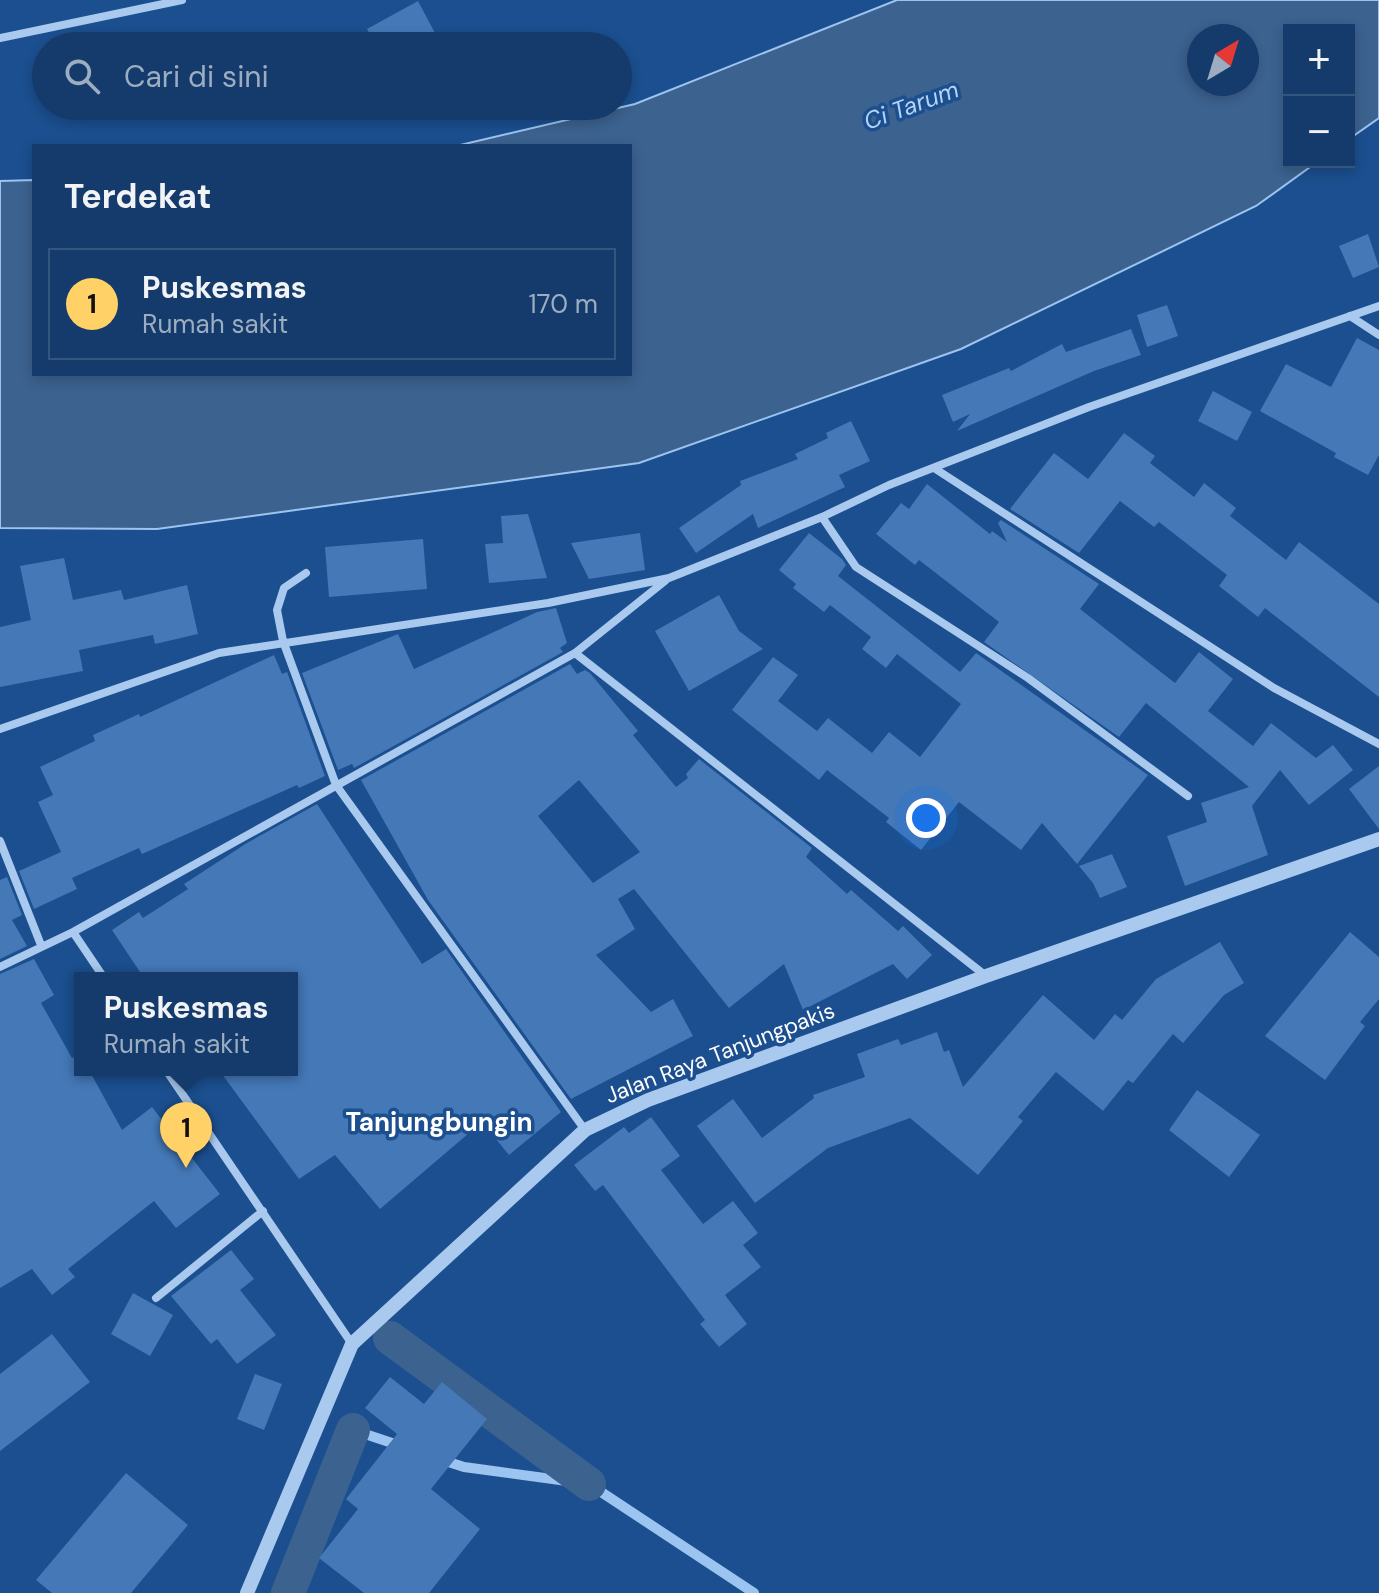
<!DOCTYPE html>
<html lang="id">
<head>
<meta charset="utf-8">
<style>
	:root { --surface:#143b6b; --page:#1d4271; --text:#f1f3f6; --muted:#9dadc1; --line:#33557e; --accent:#ffd166 }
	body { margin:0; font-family:"DM Sans",sans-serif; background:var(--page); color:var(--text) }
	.controls { position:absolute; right:24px; top:24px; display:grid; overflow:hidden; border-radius:0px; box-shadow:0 4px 12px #0003 }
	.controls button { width:72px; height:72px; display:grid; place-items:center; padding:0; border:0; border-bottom:2px solid var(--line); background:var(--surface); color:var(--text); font:40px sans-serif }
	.compass { position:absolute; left:1187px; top:24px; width:72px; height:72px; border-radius:50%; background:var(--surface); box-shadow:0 4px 12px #0003; rotate:38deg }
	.you { position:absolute; left:926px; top:818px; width:28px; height:28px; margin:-20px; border:6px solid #fff; border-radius:50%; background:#1a73e8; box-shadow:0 0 0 12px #1a73e833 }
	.badge { display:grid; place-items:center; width:52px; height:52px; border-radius:50%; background:var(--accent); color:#111; font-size:26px; font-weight:700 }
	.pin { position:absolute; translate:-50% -66px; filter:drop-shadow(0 2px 4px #0008) }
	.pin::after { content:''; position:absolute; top:42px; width:28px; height:24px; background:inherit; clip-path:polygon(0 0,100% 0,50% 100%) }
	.popup { position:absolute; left:74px; top:972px; width:224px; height:104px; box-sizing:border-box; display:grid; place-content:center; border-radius:0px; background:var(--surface); filter:drop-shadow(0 2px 6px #0005); font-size:26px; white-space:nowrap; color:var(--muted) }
	.popup b { font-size:30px; color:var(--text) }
	.popup::after { content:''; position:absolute; left:50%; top:100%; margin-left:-16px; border:16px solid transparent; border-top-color:var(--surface) }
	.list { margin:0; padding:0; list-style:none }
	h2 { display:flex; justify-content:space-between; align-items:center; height:104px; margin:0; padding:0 32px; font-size:34px }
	h2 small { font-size:26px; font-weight:400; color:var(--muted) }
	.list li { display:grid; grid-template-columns:52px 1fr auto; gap:24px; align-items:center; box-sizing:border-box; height:112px; margin:0 16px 16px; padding:0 16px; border:2px solid var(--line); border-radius:0px }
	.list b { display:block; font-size:30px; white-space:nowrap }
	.list p { margin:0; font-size:26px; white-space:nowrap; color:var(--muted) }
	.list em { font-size:26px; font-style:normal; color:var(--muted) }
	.icon { flex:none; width:44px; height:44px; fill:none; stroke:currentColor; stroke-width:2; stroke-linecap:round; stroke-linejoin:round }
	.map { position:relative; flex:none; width:1379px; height:1593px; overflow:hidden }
	.search { position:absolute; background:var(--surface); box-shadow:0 4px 12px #0003; left:32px; top:32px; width:600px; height:88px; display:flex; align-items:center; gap:20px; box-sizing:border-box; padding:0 28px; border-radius:44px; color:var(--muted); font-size:30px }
	.panel { position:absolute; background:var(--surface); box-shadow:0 4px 12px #0003; left:32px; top:144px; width:600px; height:232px; border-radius:0px }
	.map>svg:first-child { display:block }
	.water { fill:#3c6290; stroke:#9cc4f0; stroke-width:2; fill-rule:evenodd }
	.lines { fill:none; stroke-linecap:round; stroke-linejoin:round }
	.stream { stroke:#9cc4f0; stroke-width:10 }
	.canal { stroke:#3c6290; stroke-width:34 }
	.building { fill:#4478b7; fill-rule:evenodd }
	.minor { stroke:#a9c9ee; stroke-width:8 }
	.tertiary { stroke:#a9c9ee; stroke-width:14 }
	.labels { text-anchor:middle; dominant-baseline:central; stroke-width:7; stroke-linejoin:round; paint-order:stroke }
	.street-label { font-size:22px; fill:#fff; stroke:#1b4f8f }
	.water-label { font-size:24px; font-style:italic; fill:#b5d3f5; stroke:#1b4f8f }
	.quarter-label { font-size:26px; font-weight:bold; fill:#fff; stroke:#1b4f8f }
</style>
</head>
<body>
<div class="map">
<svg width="1379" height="1593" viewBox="0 0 1379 1593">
	<rect width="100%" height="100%" fill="#1b4f8f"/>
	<path class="water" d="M897 0H1379V118L1349 139V30H1289V162H1317L1256 206 961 349 639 463 157 529 0 528V181L34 180V374H630V146H456L635 104ZM1199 36H1247V84H1199Z"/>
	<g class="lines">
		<path class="stream" d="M353 1430 401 1446
			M439 1459 464 1467 589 1484 754 1593"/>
		<path class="canal" d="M390 1338 589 1484
			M288 1593 353 1430"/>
	</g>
	<path class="building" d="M418 1 435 33 412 46H376L367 29Z
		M1368 234 1379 267 1353 278 1339 246Z
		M1167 305 1178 336 1147 347 1137 315Z
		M1131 329 1141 355 1094 371 957 431 970 414 953 422 942 395 1009 368 1011 371 1062 344 1066 352Z
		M1357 338 1379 350V455L1368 475 1334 457 1336 453 1260 411 1286 364 1331 387Z
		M1213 391 1252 412 1237 441 1198 421Z
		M851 421 870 461 839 475 845 487 758 528 753 514 696 553 679 528 741 485 740 481 798 459 795 454 828 438 826 433Z
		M1124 433 1155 456 1150 463 1194 497 1204 483 1236 508 1230 516 1286 560 1299 542 1379 604V697L1265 608 1258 617 1219 586 1227 575 1159 522 1154 527 1120 501 1079 553 1010 509 1054 453 1088 479Z
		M927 484 990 534 992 531 1007 542 998 523 1001 520 1099 584 1080 609 1175 683 1199 652 1233 679 1208 711 1253 746 1271 723 1316 758 1333 745 1353 770 1309 805 1280 770 1252 806 1268 855 1185 886 1167 836 1207 822 1201 803 1249 787 1146 703 1119 737 984 642 999 622 919 560 915 565 876 534 901 503 909 509Z
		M528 514 547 578 489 583 485 544 503 543 501 516Z
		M640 533 645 570 589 579 571 543Z
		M809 533 842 559 846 565 838 576 960 672 976 653 1148 775 1077 864 1042 823 1021 850 959 802 921 850 886 822 889 818 827 770 819 780 732 710 773 657 798 675 778 701 817 731 828 718 872 753 889 732 920 757 961 704 897 654 886 668 862 649 871 637 830 605 824 612 793 588 796 584 779 570Z
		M423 539 427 589 329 597 325 547Z
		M64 558 73 600 121 590 124 600 187 585 198 634 155 644 153 635 79 650 83 671 0 687V627L31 620 20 566Z
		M719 595 739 631 763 649 689 691 655 631Z
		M556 608 567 643 560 648 563 652 354 768 352 764 338 770 302 673 398 634 414 669 537 612Z
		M274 655 282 674 287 672 325 776 299 788 297 785 142 854 139 848 72 878 77 889 34 909 19 871 61 852 38 802 53 795 40 767 95 741 93 735 139 714 140 717Z
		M570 664 577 674 585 670 590 673 638 731 633 735 676 787 688 778 686 774 699 759 812 848 806 857 847 894 851 890 898 931 903 926 932 955 907 979 893 964 803 1010 784 964 729 1008 634 889 618 899 635 929 596 955 651 1012 673 999 693 1036 571 1099 428 900 361 780ZM579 780 640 852 593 883 538 816Z
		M1379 766V829L1349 789Z
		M317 804 422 964 446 949 561 1112 509 1155 482 1122 380 1209 335 1155 299 1179 219 1070H292V978H144L112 930 139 912 143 918 188 889 184 884 247 843Z
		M1112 854 1127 887 1100 898 1093 883 1079 866Z
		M7 877 22 915 12 920 27 946 0 959V880Z
		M1350 932 1379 957V999L1360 1022 1365 1026 1325 1080 1265 1036Z
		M1220 942 1244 983 1224 995 1183 1043 1173 1034 1133 1083 1128 1080 1103 1111 1056 1072 1018 1117 1023 1121 978 1175 910 1118 828 1148 755 1203 697 1126 733 1099 762 1138 814 1098 813 1095 865 1077 857 1054 898 1039 901 1045 937 1032 944 1052 949 1050 963 1087 1043 995 1094 1040 1115 1014 1122 1020 1156 979Z
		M34 959 54 995 41 1003 72 1058 80 1054V1070H89L122 1130 152 1107 220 1194 176 1228 154 1201 68 1269 75 1277 52 1295 32 1269 0 1288V974Z
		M1197 1090 1260 1135 1229 1177 1169 1130Z
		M651 1117 680 1156 661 1170 703 1224 733 1201 758 1233 743 1245 761 1267 725 1295 747 1324 719 1347 700 1324 705 1320 603 1185 595 1191 574 1165 624 1127 629 1133Z
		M231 1250 254 1279 240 1290 276 1335 237 1364 217 1339 211 1344 171 1296Z
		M133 1293 173 1315 150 1356 111 1334Z
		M52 1334 90 1382 0 1451V1374Z
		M255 1374 282 1384 264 1430 237 1419Z
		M390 1377 424 1404 442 1382 487 1419 431 1489 480 1529 429 1593H364L319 1558 358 1509 346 1499 397 1434 365 1408Z
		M126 1473 188 1525 131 1593H52L36 1580Z"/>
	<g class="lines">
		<path class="minor" d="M0 38 182 0
			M1350 316 1379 335
			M934 468 1274 688 1379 744
			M822 517 856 567 1028 678 1188 796
			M306 573 284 588 277 610 283 641 336 785 585 1130
			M575 653 986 976
			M0 729 219 653 548 603 669 578 822 517 889 485 1089 407 1379 306
			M0 841 41 945
			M73 932 104 978
			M0 967 73 932 575 653 665 581
			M166 1070 352 1344
			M156 1298 263 1211"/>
		<path class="tertiary" d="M247 1593 352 1344 585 1130 648 1100 986 976 1379 839"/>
	</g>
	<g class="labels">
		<g class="street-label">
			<text transform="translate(720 1053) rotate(-21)">Jalan Raya Tanjungpakis</text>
		</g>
		<g class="water-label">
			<text transform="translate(911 105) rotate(-20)">Ci Tarum</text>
		</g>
		<g class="quarter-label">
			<text x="439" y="1122">Tanjungbungin</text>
		</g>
	</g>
</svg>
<div class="controls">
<button>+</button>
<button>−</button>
</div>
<svg class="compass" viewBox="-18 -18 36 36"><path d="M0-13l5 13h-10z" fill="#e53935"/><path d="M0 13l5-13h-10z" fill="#9dadc1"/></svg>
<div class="you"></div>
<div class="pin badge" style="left:186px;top:1168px">1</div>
<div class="popup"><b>Puskesmas</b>Rumah sakit</div>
<div class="search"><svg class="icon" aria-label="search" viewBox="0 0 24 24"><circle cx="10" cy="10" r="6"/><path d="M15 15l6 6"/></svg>Cari di sini</div>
<section class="panel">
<h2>Terdekat<small></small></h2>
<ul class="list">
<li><span class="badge">1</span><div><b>Puskesmas</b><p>Rumah sakit</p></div><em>170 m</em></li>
</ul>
</section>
</div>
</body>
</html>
